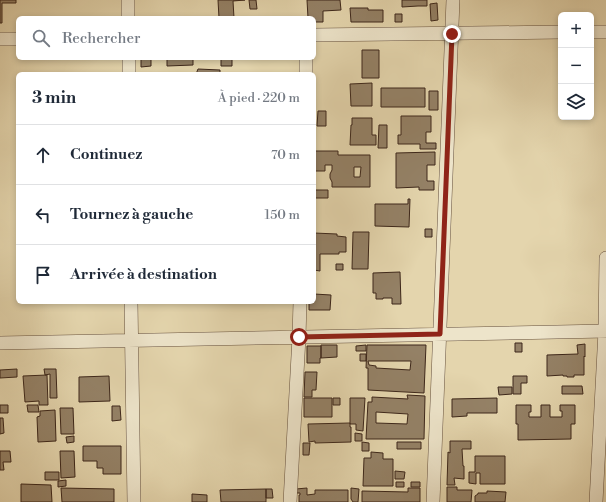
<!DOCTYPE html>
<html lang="fr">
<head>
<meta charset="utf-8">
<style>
	:root { --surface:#fff; --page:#f2f2f3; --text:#1f2937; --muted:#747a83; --line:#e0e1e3 }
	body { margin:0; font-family:"Libre Bodoni",serif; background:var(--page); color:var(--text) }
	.controls { position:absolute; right:12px; top:12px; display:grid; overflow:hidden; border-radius:6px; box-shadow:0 2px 6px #0003 }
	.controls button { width:36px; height:36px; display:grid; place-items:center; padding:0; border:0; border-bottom:1px solid var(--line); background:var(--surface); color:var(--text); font:20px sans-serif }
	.stop { position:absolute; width:12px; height:12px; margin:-9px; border:3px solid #8f2418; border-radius:50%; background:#fff }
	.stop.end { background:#8f2418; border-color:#fff; box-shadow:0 1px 4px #0008 }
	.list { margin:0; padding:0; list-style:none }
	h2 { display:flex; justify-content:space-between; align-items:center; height:52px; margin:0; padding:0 16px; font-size:17px }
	h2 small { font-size:13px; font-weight:400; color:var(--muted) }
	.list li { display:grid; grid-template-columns:26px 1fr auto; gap:12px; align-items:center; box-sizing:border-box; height:60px; padding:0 16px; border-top:1px solid var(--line) }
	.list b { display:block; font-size:15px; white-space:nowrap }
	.list em { font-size:13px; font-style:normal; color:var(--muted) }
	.icon { flex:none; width:22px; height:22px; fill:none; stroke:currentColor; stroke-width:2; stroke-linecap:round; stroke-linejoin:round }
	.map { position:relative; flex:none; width:606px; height:502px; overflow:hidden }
	.search { position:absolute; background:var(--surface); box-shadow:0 2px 6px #0003; left:16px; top:16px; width:300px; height:44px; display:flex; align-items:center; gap:10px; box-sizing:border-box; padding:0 14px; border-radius:6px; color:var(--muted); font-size:15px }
	.panel { position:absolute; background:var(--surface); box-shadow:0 2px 6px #0003; left:16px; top:72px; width:300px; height:232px; border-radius:6px }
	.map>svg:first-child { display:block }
	.building { fill:#948166; stroke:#3d271a; fill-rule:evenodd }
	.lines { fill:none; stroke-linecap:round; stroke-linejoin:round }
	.minor-casing { stroke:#67523f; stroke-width:14 }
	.minor { stroke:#ede4ca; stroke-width:13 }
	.route { stroke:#8f2418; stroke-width:5 }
</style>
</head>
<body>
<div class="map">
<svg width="606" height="502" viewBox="0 0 606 502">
	<rect width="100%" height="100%" fill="#e4d5ad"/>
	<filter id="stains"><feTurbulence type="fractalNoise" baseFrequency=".005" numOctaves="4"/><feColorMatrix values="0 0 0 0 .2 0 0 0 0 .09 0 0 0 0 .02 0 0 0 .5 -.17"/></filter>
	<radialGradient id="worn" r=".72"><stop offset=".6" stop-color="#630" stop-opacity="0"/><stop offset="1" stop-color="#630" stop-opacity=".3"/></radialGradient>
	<path class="building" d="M0 0H16V3H2V23H0Z
		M218 0H245L233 1 234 18H219Z
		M249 0H256L257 9H250Z
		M307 0H340L341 10 323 11V22H314V18H308Z
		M402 0H427V6H418L402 7Z
		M437 3 438 20 431 21 430 4Z
		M350 8H368V10H383V22H351Z
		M395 14H402V22H395Z
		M362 50H379V78H362Z
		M141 58H151V66L141 67Z
		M167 58H193V65L167 66Z
		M221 58H232V66H221Z
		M198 69 220 70V74H196Z
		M372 83V106H351L350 84Z
		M381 88H425V107H381Z
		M429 91H438V110H429Z
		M318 111H326V126H317Z
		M401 116H431V132H426V143H436V149H420V144H398V135H401Z
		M352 118H372V135H376V145H350L351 125H352Z
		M379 125H387V148H378Z
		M314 151H338V155H370V187H332V182L330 178V174L332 170V165H325V171H314ZM354 167H361L360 177H354Z
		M435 152V165H427V181H434V190H419V187L396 188V153Z
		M314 190H328V198H314Z
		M408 199H410L409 227 375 226V204H408Z
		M425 229H432V237H425Z
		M353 232H369L368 269H352Z
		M314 233 337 234V236L346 237V252H339V254H320V271L314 270Z
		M336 264H343V270H336Z
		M400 272 401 304H392V298H383V299H376V293H373V273Z
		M314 294 331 295 330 310H309V302H314Z
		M515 343H522V352H515Z
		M585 344V357L584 356V375H574V377H567V376H563V375L547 376V355L578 354 577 345Z
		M321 345H337V357L321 358Z
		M366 345V351H356V346Z
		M367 345H426L424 393 368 390V368H366ZM368 361H411L410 370 376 368V366L369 365Z
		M307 346H321V358H320V363H307Z
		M360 354H366V361H360Z
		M17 369V377L0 378V370Z
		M44 369H56L57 398H50V374L45 375Z
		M305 372H317L316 390H312V397H304Z
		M47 375 48 405H39V401L25 402 23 376Z
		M109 376 110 401 79 402V377Z
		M513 376H527V383H521V394H513Z
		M562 386H582L583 394H562Z
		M498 387H512V394L499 395Z
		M407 395 425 396 424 439H366L368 402H372V397L408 399ZM376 412 408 414 407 424 376 423Z
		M304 398H332V417H304Z
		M333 398H340V405H333Z
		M350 398H365L363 431 356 430V424H350Z
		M497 398V413H467V416L452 417V399Z
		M0 405H8V413H0Z
		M27 405H38L39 412H28Z
		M516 405H531V412H529V417H541V405H550V417H562V411H560V405H575V424H571V439L518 440V424H516Z
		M112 406H120L121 420 112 421Z
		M60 408H73L74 434H61Z
		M55 410 56 441 38 442 37 417 40 416V411Z
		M0 418H3L4 433 0 434Z
		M350 423V427H351V442L315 443V441L309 442 308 424Z
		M355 433 362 434V441H355Z
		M74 436V442L67 443 66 437Z
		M450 441H471V449H462L463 466H464V479L454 478 455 485H447L448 452 450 453Z
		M362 442 369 443V451H362Z
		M397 442H421V449H397Z
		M303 443H310L309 455H303Z
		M83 446H121V474H103V468H97V461H83Z
		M0 451H10L11 462H3L4 470H0Z
		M60 451H74L75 477 61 478Z
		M371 452 383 453V459H393V486H363L364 458H371Z
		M475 456H505V484H480V473H476V484L469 483V472H475Z
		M395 471 405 472 404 479H395Z
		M45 472H59V480H45Z
		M66 480V486L58 487V481Z
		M396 482H404V487H396Z
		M411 482H420V487H411Z
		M21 484 51 485 52 502H21Z
		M447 487H457V490H472L471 502H447Z
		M61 488 114 489V502H62Z
		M307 488V495L315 494V490H348V502H299V495H300V493H296V489Z
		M351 488 359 489 358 502H353L351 499Z
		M408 488H420V502H362V491L408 492Z
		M266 489V502H221L220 490Z
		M266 489H272L273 498H266Z
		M487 491 506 492 505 502H475V496L478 494V493H487Z
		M192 494 207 495V502H192Z"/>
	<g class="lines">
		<g class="minor-casing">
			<path id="minor" d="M128 0V18
				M591 32H606
				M314 35 561 32
				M0 39H18
				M129 58V74
				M306 74V58
				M131 302 134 502
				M0 343 606 331
				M290 502 299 337 300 302
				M433 502 453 0
				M596 502 605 331 606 258"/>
		</g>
		<use href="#minor" class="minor"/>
	</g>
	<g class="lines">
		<path class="route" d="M299 337 440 334 452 34"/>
	</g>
	<rect width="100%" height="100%" filter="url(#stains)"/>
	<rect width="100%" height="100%" fill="url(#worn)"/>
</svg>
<div class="controls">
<button>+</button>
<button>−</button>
<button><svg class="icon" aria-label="layers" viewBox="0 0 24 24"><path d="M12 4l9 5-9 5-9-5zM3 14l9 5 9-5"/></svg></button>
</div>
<div class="stop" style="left:299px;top:337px"></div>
<div class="stop end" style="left:452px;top:34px"></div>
<div class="search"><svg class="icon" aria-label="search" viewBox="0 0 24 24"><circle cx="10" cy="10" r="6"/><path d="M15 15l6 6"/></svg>Rechercher</div>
<section class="panel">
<h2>3 min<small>À pied · 220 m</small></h2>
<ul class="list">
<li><svg class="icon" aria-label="ahead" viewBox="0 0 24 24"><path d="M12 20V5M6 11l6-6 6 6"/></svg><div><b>Continuez</b></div><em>70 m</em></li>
<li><svg class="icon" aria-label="left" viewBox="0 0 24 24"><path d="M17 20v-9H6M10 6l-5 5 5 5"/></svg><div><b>Tournez à gauche</b></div><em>150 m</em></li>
<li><svg class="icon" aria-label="arrive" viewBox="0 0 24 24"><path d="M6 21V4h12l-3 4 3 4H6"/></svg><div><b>Arrivée à destination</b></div></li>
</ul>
</section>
</div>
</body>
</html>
